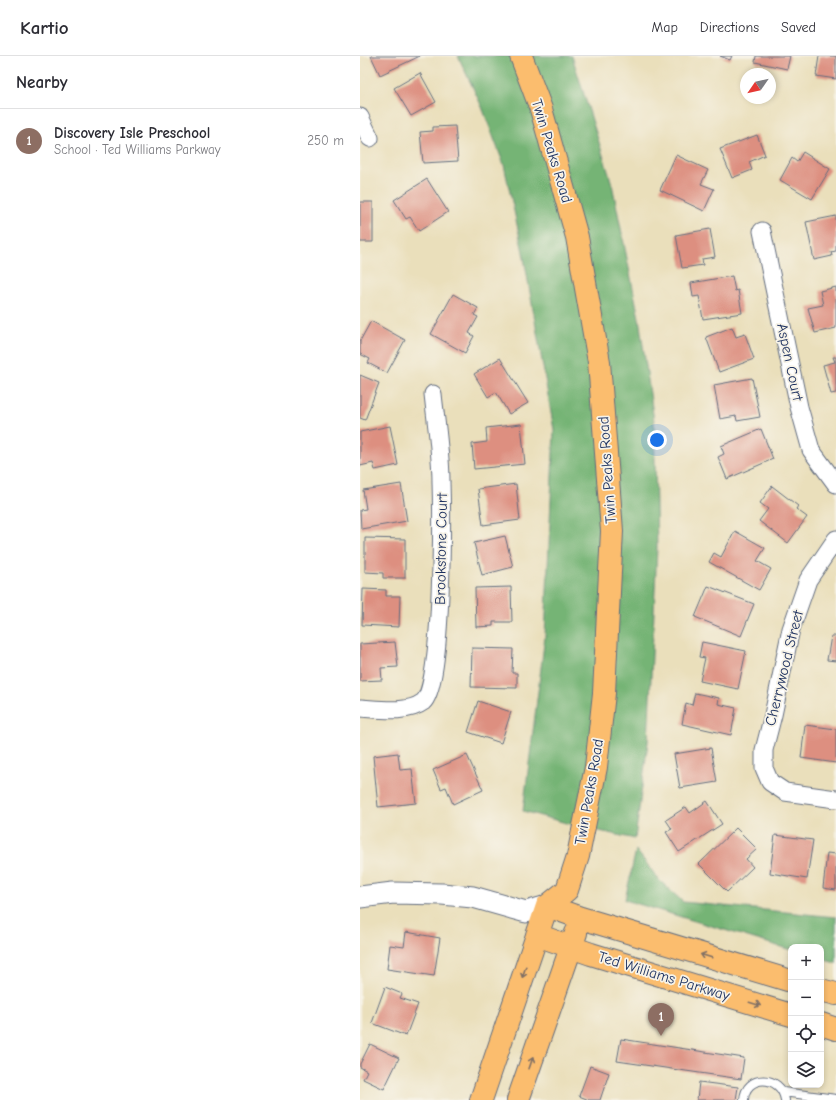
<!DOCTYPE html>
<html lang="en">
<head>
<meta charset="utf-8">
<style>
	:root { --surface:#fff; --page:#f7f7f7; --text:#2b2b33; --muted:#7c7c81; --line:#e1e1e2; --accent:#1a73e8 }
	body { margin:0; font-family:"Comic Neue",sans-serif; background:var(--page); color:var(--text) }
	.controls { position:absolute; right:12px; bottom:12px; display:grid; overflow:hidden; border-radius:8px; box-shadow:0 2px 6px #0003 }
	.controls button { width:36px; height:36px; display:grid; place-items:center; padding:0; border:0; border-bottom:1px solid var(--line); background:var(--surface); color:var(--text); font:20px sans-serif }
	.compass { position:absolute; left:380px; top:12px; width:36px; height:36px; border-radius:50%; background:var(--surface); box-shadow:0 2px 6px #0003; rotate:236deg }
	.you { position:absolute; left:297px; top:384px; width:14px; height:14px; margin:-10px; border:3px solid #fff; border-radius:50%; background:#1a73e8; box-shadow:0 0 0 6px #1a73e833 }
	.badge { display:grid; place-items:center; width:26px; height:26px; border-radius:50%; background:var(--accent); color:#fff; font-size:13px; font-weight:700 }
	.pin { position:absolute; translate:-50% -33px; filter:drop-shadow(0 1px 2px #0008) }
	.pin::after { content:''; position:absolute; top:21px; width:14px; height:12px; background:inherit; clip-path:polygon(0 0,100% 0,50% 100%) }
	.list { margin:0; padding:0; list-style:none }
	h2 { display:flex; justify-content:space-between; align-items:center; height:52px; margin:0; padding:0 16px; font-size:17px }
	h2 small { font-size:13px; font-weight:400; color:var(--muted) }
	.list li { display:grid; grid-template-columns:26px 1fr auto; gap:12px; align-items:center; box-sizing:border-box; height:64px; padding:0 16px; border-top:1px solid var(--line) }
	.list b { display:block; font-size:15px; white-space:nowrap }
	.list p { margin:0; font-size:13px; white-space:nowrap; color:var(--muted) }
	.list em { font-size:13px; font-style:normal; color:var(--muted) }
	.icon { flex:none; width:22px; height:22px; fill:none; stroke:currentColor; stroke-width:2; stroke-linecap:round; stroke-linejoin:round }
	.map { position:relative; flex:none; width:476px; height:1044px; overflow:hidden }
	header { display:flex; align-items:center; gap:24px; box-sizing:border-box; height:56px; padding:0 20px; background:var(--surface); border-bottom:1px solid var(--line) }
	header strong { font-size:19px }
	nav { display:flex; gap:22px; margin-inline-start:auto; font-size:14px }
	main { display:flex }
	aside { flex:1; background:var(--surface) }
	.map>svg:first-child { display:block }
	.forest { fill:#75b474; stroke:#487269 }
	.building { fill:#dd8f80 }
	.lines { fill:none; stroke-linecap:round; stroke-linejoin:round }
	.service-casing { stroke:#636d7f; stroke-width:10 }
	.minor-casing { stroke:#636d7f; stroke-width:19 }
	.tertiary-casing { stroke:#636d7f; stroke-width:23 }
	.primary-casing { stroke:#636d7f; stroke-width:24 }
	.service { stroke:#fff; stroke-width:8 }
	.minor { stroke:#fff; stroke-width:17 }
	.tertiary { stroke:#fff; stroke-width:21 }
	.primary { stroke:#fbbd6e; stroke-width:22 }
	.oneway { stroke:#806f65 }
	.labels { text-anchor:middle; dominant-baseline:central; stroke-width:3.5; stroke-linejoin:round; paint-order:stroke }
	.street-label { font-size:15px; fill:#1b2f5e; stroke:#f7f3e8 }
</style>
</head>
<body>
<header>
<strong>Kartio</strong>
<nav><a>Map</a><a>Directions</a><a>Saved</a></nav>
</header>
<main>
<aside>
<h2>Nearby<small></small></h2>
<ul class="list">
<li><span class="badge" style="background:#8d6e63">1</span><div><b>Discovery Isle Preschool</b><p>School · Ted Williams Parkway</p></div><em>250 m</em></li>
</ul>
</aside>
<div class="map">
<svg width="476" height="1044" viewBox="0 0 476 1044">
	<rect width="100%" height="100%" fill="#f7f3e8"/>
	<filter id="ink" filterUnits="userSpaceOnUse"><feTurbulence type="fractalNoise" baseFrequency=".025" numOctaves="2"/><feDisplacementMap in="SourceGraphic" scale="8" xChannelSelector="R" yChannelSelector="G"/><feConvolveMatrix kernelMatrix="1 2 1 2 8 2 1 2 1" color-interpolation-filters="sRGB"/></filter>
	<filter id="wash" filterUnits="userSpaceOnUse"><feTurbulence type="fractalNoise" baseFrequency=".012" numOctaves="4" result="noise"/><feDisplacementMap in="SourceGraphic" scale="16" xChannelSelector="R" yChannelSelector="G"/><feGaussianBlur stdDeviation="0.9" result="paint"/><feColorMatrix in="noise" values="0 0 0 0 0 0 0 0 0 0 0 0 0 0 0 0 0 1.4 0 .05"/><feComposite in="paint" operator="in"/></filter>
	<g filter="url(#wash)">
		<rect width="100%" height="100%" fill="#eadfbb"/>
		<path class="forest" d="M98 0H212L252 128 279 262 294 365 297 491 288 686 275 783 217 770 163 755 185 580 194 374 163 196 144 109 122 51Z
			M276 794 300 825 323 846 476 861V907L461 903V891H431V894L265 844Z"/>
		<g id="blocks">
			<path class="building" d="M11 0H60L20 19Z
				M360 0H372L370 4Z
				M396 0H430L427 13 395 6Z
				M459 0H476V23L456 20Z
				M60 17 76 46 51 60 34 32Z
				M95 70 98 105 63 107 60 76 73 75V71Z
				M397 79 405 99 389 106 392 114 372 122 360 93Z
				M443 96 470 113 452 143 420 124 432 102 437 106Z
				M316 99 348 114 341 128 354 133 344 155 300 134Z
				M67 123 88 156 59 175 50 161 46 163 34 144Z
				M0 146H13V186H0Z
				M476 160V195L471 196 472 200 454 204 446 166Z
				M350 173 355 201 342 203 343 209 322 212 316 179Z
				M372 220 375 235 378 234 382 257 343 263 339 240 333 241 331 227Z
				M476 231V272L455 277 448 252 463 249 460 235Z
				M93 238 118 252 114 259 118 261 109 277 114 280 105 297 71 278Z
				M11 265 45 284 27 317 8 307 10 303 0 298V285Z
				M372 271 376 281 385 278 394 303 359 316 346 281Z
				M473 301H476V337L471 338 463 309 475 306Z
				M140 302 168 347 149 358 136 336 128 341 114 318Z
				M0 319 19 327 5 364 0 362Z
				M392 322 400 361 377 365 376 360 360 363 354 329Z
				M161 368 165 408 114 413 112 388 127 386 126 372Z
				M30 370 38 409 15 414 13 407 0 410V376Z
				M401 373 413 403 367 423 358 401 364 398 361 390Z
				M41 428 47 465 1 473 0 454 6 453 3 434Z
				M156 428 160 464 123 469 118 433Z
				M412 430 438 450 436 453 447 461 428 487 399 465 408 453 400 447Z
				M375 475 405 492 397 505 411 513 399 534 349 506 354 497 361 501Z
				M145 480 153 511 122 519 114 487Z
				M5 482 45 483V522H23V517L5 516Z
				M348 530 394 548 381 580 335 561Z
				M151 531 152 566H133V570L116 571 115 532Z
				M3 533 26 534V540H40L39 571 2 569Z
				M471 580H476V605L467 604Z
				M35 586 38 611 21 612 22 624 0 625V588Z
				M342 586 386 595 378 633 340 625 345 602 339 601Z
				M112 592 153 593 152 617H157V632L111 631Z
				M335 637 359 642 358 648 376 652 371 679 322 668 326 647 332 649Z
				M118 645 151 656 141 687 108 676Z
				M445 669 476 673V707L441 702Z
				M351 692 357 726 320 732 314 698Z
				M38 697 40 714 52 713 56 747 18 751 13 700Z
				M107 699 123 734 93 748 86 731 81 733 73 714Z
				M347 745 362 768 319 796 306 776 312 773 306 764 326 751 330 757Z
				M376 772 397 793 386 803 393 811 367 836 339 808Z
				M415 779 453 784 447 823 410 817Z
				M467 797 476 798V834L463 832Z
				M46 876 80 882 74 920 27 913 30 889 44 891Z
				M25 931 42 938 40 942 58 948 46 980 12 967Z
				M261 983 384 1002 381 1023 257 1005Z
				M10 988 39 1002 24 1033 3 1023 7 1015 0 1011V1008Z
				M230 1010 249 1017 240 1044H229L219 1040Z
				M339 1026 378 1031 376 1044H337Z"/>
		</g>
	</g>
	<g filter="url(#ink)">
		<use href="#blocks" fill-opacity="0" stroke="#636d7f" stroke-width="1"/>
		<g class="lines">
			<g class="service-casing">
				<path id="service" d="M423 1036 476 1043
					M384 1044C385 1018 421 1018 425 1044"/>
			</g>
			<g class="minor-casing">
				<path id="minor" d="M0 61 10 82
					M402 175 439 351 451 394 476 428
					M476 483 448 524 431 573 413 659 404 694V712L410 726 425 736 476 743
					M0 652C18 653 47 658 63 646 83 630 82 458 81 426 81 397 76 367 73 338"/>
			</g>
			<g class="tertiary-casing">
				<path id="tertiary" d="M0 841 33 837 82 838 113 841 166 856 187 850"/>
			</g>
			<g class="primary-casing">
				<path id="primary" d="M187 850 221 862 431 925
					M177 879 231 898 431 959
					M461 934 476 938
					M461 968 476 973
					M121 1044 187 850 207 834 218 800 236 711 244 637 252 475 239 306 217 181 181 53 161 0
					M158 1044 216 877"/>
			</g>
			<use href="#service" class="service"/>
			<use href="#minor" class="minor"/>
			<use href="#tertiary" class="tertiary"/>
			<use href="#primary" class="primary"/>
		</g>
		<defs><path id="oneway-shaft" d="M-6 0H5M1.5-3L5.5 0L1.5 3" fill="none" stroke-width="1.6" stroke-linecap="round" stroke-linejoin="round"/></defs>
		<g class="oneway">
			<use href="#oneway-shaft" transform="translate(346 900) rotate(-163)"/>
			<use href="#oneway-shaft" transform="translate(164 916) rotate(108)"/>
			<use href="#oneway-shaft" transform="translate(395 948) rotate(17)"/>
			<use href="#oneway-shaft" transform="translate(171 1007) rotate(-71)"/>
		</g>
	</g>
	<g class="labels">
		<g class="street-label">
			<text transform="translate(192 95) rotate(73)">Twin Peaks Road</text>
			<text transform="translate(430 306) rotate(78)">Aspen Court</text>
			<text transform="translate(247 414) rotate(-94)">Twin Peaks Road</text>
			<text transform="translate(81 493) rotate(-89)">Brookstone Court</text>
			<text transform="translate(424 612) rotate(-76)">Cherrywood Street</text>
			<text transform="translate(229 736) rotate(-80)">Twin Peaks Road</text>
			<text transform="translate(304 920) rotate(17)">Ted Williams Parkway</text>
		</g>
	</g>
</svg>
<div class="controls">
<button>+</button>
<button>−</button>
<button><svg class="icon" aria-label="locate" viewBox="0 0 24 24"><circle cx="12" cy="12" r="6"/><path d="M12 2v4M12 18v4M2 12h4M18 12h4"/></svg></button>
<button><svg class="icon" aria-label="layers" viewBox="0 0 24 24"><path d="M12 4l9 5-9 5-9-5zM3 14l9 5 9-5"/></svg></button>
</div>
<svg class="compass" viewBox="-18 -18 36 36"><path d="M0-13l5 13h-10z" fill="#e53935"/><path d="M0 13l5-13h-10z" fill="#7c7c81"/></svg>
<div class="you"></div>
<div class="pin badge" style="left:301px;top:980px;background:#8d6e63">1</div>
</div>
</main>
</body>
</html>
